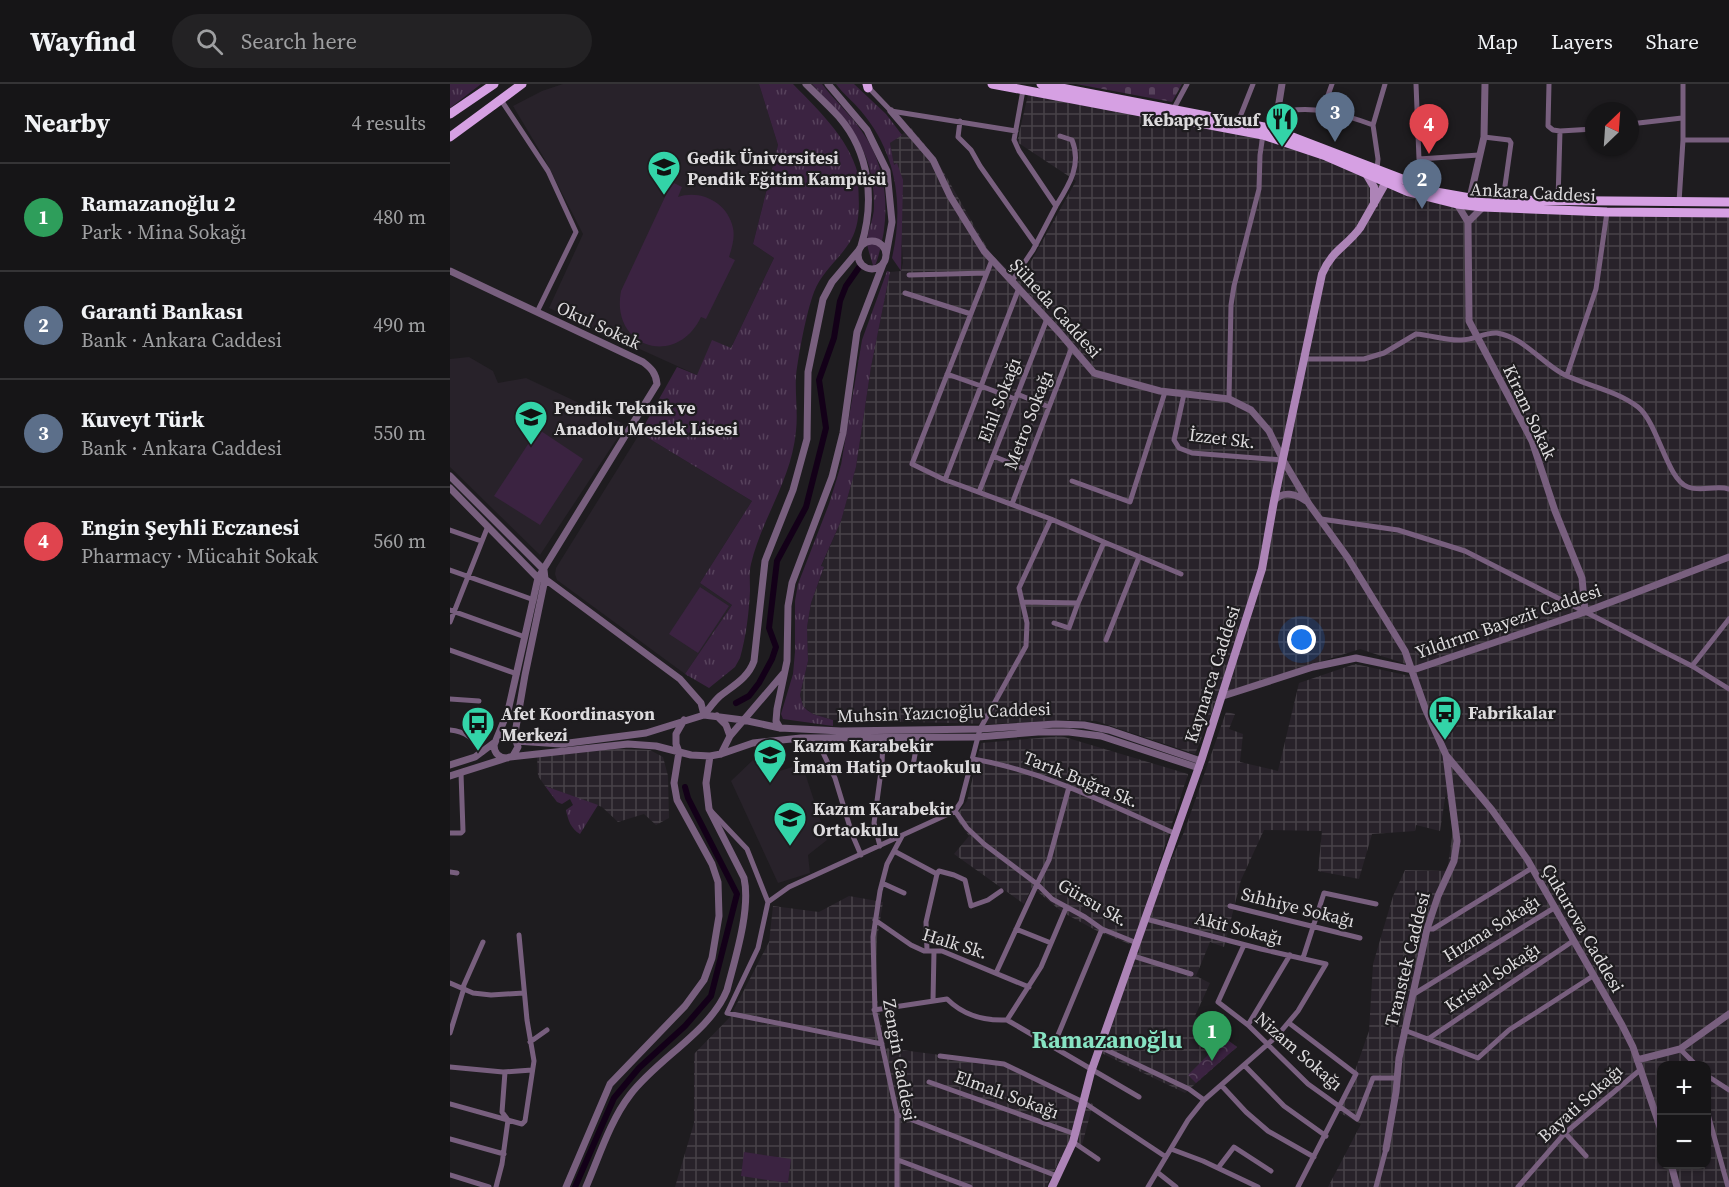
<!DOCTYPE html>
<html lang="en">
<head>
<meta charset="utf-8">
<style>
	:root { --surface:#161517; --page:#232224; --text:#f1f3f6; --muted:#9e9fa1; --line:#353436; --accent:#33d4a8 }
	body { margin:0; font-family:"Source Serif 4",serif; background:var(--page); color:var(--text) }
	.controls { position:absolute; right:18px; bottom:18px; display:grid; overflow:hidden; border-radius:12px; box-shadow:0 2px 4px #0004 }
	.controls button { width:54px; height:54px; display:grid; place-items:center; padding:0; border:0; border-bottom:2px solid var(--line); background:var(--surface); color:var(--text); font:30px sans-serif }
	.compass { position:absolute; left:1135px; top:18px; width:54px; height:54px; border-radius:50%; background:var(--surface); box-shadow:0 2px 4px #0004; rotate:25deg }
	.you { position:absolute; left:852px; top:556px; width:21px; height:21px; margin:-15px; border:4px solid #fff; border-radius:50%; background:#1a73e8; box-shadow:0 0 0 9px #1a73e833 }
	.badge { display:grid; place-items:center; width:39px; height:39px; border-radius:50%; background:var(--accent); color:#fff; font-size:20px; font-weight:700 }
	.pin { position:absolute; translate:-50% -50px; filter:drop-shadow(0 2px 3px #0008) }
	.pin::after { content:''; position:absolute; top:32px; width:21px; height:18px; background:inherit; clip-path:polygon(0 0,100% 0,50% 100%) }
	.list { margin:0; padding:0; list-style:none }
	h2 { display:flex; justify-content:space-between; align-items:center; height:78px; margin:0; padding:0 24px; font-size:26px }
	h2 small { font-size:20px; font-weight:400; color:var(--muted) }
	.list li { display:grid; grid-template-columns:39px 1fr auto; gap:18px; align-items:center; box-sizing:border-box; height:108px; padding:0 24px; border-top:2px solid var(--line) }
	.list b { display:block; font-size:22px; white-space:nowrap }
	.list p { margin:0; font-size:20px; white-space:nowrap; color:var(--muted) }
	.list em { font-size:20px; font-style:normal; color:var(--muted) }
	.icon { flex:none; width:33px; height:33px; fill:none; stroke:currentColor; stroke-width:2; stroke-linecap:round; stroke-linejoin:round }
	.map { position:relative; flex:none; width:1279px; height:1103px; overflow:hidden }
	header { display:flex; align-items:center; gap:36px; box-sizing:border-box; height:84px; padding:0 30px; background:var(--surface); border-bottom:2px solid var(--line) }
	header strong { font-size:28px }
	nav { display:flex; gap:33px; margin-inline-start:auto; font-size:21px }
	.search { width:420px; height:54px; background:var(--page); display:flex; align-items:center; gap:15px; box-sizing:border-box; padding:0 21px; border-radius:33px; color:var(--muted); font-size:22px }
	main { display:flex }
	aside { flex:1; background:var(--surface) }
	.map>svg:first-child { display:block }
	.built { fill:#28222a }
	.industrial { fill:url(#industrial-grid); fill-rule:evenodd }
	.grass { fill:url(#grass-tufts) }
	.cemetery { fill:url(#cemetery-stones) }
	.park { fill:url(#park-crowns) }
	.pitch { fill:#3b2341 }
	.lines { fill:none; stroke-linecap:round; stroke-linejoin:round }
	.canal { stroke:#130018; stroke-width:6 }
	.minor { stroke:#785f7e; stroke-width:5 }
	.tertiary { stroke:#785f7e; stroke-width:7 }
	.secondary { stroke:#ad84b7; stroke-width:8 }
	.primary { stroke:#d6a0e3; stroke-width:9 }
	.labels { text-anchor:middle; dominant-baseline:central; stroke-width:4.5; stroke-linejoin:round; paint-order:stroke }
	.poi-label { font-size:18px; font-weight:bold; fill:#dddbdd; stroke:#1e1c1f; text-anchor:start }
	.street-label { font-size:18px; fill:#dddbdd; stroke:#1e1c1f }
	.district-label { font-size:24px; font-weight:bold; fill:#87e3c3; stroke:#1e1c1f }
</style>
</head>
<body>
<header>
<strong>Wayfind</strong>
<div class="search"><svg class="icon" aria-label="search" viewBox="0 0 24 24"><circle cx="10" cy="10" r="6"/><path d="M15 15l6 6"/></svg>Search here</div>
<nav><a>Map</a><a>Layers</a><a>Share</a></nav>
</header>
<main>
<aside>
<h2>Nearby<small>4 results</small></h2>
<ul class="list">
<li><span class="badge" style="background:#2e9e5b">1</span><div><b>Ramazanoğlu 2</b><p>Park · Mina Sokağı</p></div><em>480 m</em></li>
<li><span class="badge" style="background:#5c6f8a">2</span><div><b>Garanti Bankası</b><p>Bank · Ankara Caddesi</p></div><em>490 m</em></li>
<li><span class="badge" style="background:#5c6f8a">3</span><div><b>Kuveyt Türk</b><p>Bank · Ankara Caddesi</p></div><em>550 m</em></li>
<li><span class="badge" style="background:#e0444e">4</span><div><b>Engin Şeyhli Eczanesi</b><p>Pharmacy · Mücahit Sokak</p></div><em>560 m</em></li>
</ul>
</aside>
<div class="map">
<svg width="1279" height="1103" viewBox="0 0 1279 1103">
	<defs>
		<pattern id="industrial-grid" width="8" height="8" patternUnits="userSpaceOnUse" patternTransform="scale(1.5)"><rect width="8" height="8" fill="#28222a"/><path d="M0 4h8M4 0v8" fill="none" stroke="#474248"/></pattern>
		<pattern id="grass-tufts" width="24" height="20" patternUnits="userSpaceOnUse" patternTransform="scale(1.5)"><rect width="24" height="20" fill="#3b2341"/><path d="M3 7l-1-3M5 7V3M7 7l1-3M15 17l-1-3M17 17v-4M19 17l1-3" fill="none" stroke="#57425c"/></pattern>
		<pattern id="cemetery-stones" width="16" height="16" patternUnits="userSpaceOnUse" patternTransform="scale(1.5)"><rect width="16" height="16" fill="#3b2341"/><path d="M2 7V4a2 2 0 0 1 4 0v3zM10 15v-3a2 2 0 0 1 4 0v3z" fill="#57425c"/></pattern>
		<pattern id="park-crowns" width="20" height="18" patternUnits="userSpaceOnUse" patternTransform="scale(1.5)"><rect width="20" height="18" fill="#3b2341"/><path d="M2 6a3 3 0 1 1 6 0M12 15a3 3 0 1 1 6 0" fill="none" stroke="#57425c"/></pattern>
	</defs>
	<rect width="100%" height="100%" fill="#1e1c1f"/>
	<path class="built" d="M113 0H309L328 61 303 160 324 174 281 264 247 291 99 224 133 150 94 74 63 22 92 7Z
		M19 273 43 287 48 299 76 294 176 341 90 471 0 383V275Z
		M190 349 302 417 250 499 282 521 235 590 107 496 105 490 106 484Z
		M303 676 309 683 320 690 352 680 377 756 358 771 360 789 328 799 281 697Z"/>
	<path class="industrial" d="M578 11 807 53 880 76 1002 123 1279 131V1103H878L911 1040 890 1029 919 947 923 880 943 812 955 786 997 787 1003 746 996 708 990 747 966 741 965 747 922 750 909 795 868 787 872 747 814 746 791 796 774 863 760 858 746 892 760 899 745 932 787 963 735 1009 645 966 682 861 649 848 612 828 582 803 574 820 504 770 519 752 505 733 517 717 531 659 611 652 738 690 685 855 734 748 776 628 785 630 779 645 793 650 790 678 828 687 849 599 905 580 960 592 956 580 910 565 769 610 745 670 646 637 617 636 540 640 383 636 363 630 353 622 350 611 358 577 357 543 361 519 374 484 371 483 391 437 406 383 421 283 440 188 451 187 453 179 447 80 444 81 440 59 461 44 485 73 540 169 570 197 626 97 567 58ZM1212 982H1256V1080H1212Z
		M168 665 200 666 213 673 218 692 219 734 206 741 194 730 168 738 152 723 95 702 88 692 87 671Z
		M399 812 433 818 427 855 426 896 428 921 436 964 553 979 643 1020 632 1061 620 1056 596 1103H225L244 1039V970L280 933 319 858 323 822 369 828Z"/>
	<path class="grass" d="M0 0H31L0 24Z
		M309 0H343C371 29 402 57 410 98H408C409 118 411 138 401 156 390 175 372 187 364 208 356 230 349 268 346 292 345 310 348 329 346 347 341 398 312 433 301 480 299 488 300 498 300 507 299 529 296 553 290 574L285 583 259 604 235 590 282 521 250 499 302 417 190 349 227 283 247 291 262 256 281 264 324 174 303 160 328 61Z
		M362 0H372C384 16 400 30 411 46 441 87 441 140 424 185 422 177 418 167 417 159 417 147 424 135 424 123 425 66 399 39 362 0Z
		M386 0H404L436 30 452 51 440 59 444 81 447 79 453 96 451 187 442 174C454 122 447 69 411 27 403 17 393 10 386 0Z
		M437 187 440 188 421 283 406 383 391 437 371 482 374 483 361 519 357 543 358 577 350 611 353 622 357 626 363 630 383 636V642L333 635 331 630 343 590 345 568V517L348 500 379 420 391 381 412 256Z
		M95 702 148 721 130 750C121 745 118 736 116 726L123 721 120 715 112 720 107 718Z"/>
	<path class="cemetery" d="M626 0H732L722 18Z"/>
	<path class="park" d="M775 954 787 963 746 999 738 991Z"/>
	<path class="pitch" d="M222 98 232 103 228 113C251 105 278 119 283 144 285 154 282 163 279 173L285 176 256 235 251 233C226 285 160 263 171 207Z
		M88 345 133 375 90 441 44 412Z
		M250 503 279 522 248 569 219 550Z
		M294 1068 341 1075 338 1099 291 1092Z"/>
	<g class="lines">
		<path class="canal" d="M286 619 299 612 309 599 322 575 326 563 319 544 327 477 356 423 376 344 369 296 384 254 390 217 396 202 410 182
			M125 1103 164 1014 189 984 235 942 261 912 287 810 238 714 235 703"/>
		<path class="minor" d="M966 0 969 75 1029 71
			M1099 0 1098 42 1103 46 1110 47 1108 116
			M418 3 441 27 566 47
			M573 6 564 56 569 67 606 122C619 101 632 81 622 56L610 52
			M51 16 98 87 126 148 87 228
			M723 26 737 0
			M872 28 882 0
			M827 31C855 18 896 31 923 41
			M510 37 508 53 521 66 530 82 586 161
			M788 38 803 0
			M1180 40 1232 34
			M1110 47 1144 45
			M1034 53 1059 56 1061 59 1053 116
			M1233 56H1279
			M927 85 928 75 923 41 935 0
			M1229 118 1233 56V0
			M459 191 537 189
			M562 197 583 166 606 122
			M455 209 521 230
			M855 275H914L934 269 966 250C981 251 997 257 1011 256 1024 256 1035 248 1047 249 1073 253 1091 278 1113 290 1137 302 1166 306 1188 323 1208 339 1217 396 1238 403 1251 408 1266 401 1279 405
			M497 290 531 302 569 204
			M1117 291 1146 205 1157 128
			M567 310 599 323
			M734 310 724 356 729 364 742 369 833 376
			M779 315 781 221 784 202 809 105 810 71 813 51
			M543 372 575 385
			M495 396 531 302 565 315
			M622 397 680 418 715 308
			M529 408 597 235
			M562 420 622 263
			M871 435 948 446 1015 467 1242 582 1279 605
			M0 446 31 457
			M654 458 731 490
			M0 486 84 516
			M572 518 628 519 654 458 601 435
			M0 526 75 553
			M0 538 38 442
			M604 539 619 544 628 519
			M656 556 689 473
			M0 566 67 590
			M1242 582 1279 535
			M0 615 29 617
			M0 646C16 647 24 656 33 668
			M366 654 385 694 402 750 411 771
			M523 675C594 687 660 721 726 750
			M462 687 468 654
			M261 727 297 765 318 818 339 803 505 727 511 718 530 645 576 562 577 539 569 504 601 435 493 395 462 380 542 176
			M505 727 517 744 534 760 587 800 602 815 635 833 652 845 687 859
			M0 749H11L13 747 11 689
			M430 762 424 739 432 680 433 654
			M444 767 487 790 476 838 477 867
			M0 788 7 789
			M487 790 489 787 504 791 515 796 521 822 538 816 551 807
			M432 799 454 809
			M318 818 308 864 277 929 432 960
			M780 822 910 854
			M696 835 811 865 876 880 848 927 827 952 754 1016 738 1036 698 1103
			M425 836 461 861 474 867H492L579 903
			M566 845 601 859
			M977 845H983L1082 784
			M794 861 768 918 798 941 858 1000 907 1035 923 994H947
			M683 872 741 890
			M853 874 874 809 926 820
			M546 889 587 800 599 776 619 703
			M0 899 23 909 41 911 74 909
			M13 903 33 858
			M964 910 1104 824
			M483 916 484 867
			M424 926 497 915C513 931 534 937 557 936L689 1013
			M557 936 591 883 616 824
			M839 939 906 990 848 1103
			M798 941 840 871
			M954 946 1028 974 1059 946 1143 892
			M0 949 14 904
			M978 955 1123 857
			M80 958 97 946
			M603 963 652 845
			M650 963 739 1005 754 1016
			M1230 965 1247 982
			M490 972 554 980 633 1018 716 1073
			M794 981 834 1022 876 1052
			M0 983 53 988 82 986
			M1256 991 1279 1006
			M479 998 625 1050
			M771 1001 796 1028 818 1047 864 1073
			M0 1020 72 1040 75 1037 84 977 77 936 69 851
			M1256 1023 1278 1103
			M447 1030 607 1092
			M1115 1049 1136 1072
			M0 1055 54 1070
			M623 1058 648 1075
			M721 1065 753 1077 808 1103
			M448 1076 520 1103
			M768 1084 784 1063 821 1087
			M707 1088 726 1103
			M0 1091 39 1103
			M46 1103 52 1080 58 1036 52 1028 55 988
			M447 1103V1030L425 929 423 853 430 807 437 780 452 752
			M926 1103 936 1065
			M1068 1103 1115 1049 1190 986"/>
		<path class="tertiary" d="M356 0C367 11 379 22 389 33 420 69 425 118 411 162
			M378 0 417 46 437 87 442 138 436 171
			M441 27 483 76 500 112 534 167 608 247 644 289 710 307 779 315 801 326 819 347 833 376 859 420 898 474 955 567 975 624 996 671 1007 757 1004 777 988 812 977 845 949 974 946 1008 936 1065
			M819 44 827 31 832 0
			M1020 114 1034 53 1035 0
			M1007 120 1018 138
			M1018 138 1019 237 1082 357 1105 427 1132 494 1135 528
			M1018 138 1033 123
			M408 171a14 14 0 1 1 28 0a14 14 0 1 1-28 0Z
			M0 187 193 278C201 284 206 289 207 300L88 494 58 627 44 661C44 669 49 674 57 674
			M0 392 94 486 95 495 75 591 64 655
			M0 404 88 494 95 495 230 595 251 619 254 631
			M824 417C833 406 846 410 856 417
			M773 612 863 583 906 574 963 586 1135 528 1279 473
			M254 631C259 625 264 617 270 612 284 601 298 594 304 577L315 477 343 406 357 355 358 288 373 215 382 198 409 166
			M267 632 276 641 280 652 271 670
			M330 644 326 637 327 625 337 577 338 522 342 499 382 393 393 349 407 248 433 180
			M280 652 333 590
			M66 657 111 660 196 649 254 631 293 636 330 644 391 647 530 645 606 640 634 641 659 646 751 677
			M996 671 1042 726 1077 775 1172 941 1183 963 1212 1049
			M60 673 178 660 206 662 241 671 260 672 271 670 303 659 351 654 528 653 588 648H619L651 652 749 684
			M0 681 25 673 45 658
			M0 692 63 672 68 663 66 657 57 651 49 654
			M1187 976 1230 965 1279 930
			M1221 1080 1227 1103
			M116 1103 160 1000 235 922 254 896 262 874 269 832 268 798 262 780 227 716 224 699 229 668 226 660V650L234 636
			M136 1103C149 1073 160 1037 180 1011 208 974 260 948 277 906 285 875 301 825 294 794L259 725 256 699 260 672"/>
		<path class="secondary" d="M915 88 924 103V120
			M602 1103 623 1058 641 988 751 677 812 485 824 417 872 190C882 166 896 163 910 144L939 93"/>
		<path class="primary" d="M417 0 418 4
			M542 0 813 51 876 72 959 108 1007 120 1033 123 1157 128 1279 129
			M591 0 819 44 986 108 1020 114 1053 116 1279 118
			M0 30 44 0
			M0 53 72 0"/>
	</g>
	<defs>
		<g id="restaurant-pin" transform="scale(1.725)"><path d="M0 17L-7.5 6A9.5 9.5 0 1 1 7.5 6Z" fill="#33d4a8" stroke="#1e1c1f"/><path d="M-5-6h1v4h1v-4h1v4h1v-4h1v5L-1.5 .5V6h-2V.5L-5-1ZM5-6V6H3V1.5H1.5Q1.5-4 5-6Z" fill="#111"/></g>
		<g id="university-pin" transform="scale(1.725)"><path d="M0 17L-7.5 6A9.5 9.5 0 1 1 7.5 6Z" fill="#33d4a8" stroke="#1e1c1f"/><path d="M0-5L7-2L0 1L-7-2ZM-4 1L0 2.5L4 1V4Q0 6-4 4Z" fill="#111"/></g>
		<g id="school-pin" transform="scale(1.725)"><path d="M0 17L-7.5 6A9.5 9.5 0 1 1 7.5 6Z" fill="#33d4a8" stroke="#1e1c1f"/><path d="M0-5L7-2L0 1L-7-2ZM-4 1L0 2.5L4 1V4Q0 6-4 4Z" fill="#111"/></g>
		<g id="bus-pin" transform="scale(1.725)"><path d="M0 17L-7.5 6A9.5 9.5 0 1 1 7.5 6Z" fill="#33d4a8" stroke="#1e1c1f"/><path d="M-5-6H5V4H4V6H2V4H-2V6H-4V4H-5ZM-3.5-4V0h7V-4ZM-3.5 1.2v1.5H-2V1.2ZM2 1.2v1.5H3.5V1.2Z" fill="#111"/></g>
	</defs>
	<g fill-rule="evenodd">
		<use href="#restaurant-pin" x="832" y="35"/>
		<use href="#university-pin" x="214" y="83"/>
		<use href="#school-pin" x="81" y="333"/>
		<use href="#bus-pin" x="995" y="628"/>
		<use href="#bus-pin" x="28" y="639"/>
		<use href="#school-pin" x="320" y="671"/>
		<use href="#school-pin" x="340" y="734"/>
	</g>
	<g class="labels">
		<g class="poi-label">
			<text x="809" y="35" text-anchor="end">Kebapçı Yusuf</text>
			<text x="237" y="73">Gedik Üniversitesi<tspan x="237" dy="21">Pendik Eğitim Kampüsü</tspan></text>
			<text x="104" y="323">Pendik Teknik ve<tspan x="104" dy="21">Anadolu Meslek Lisesi</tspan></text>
			<text x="1018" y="628">Fabrikalar</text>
			<text x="51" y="629">Afet Koordinasyon<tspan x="51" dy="21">Merkezi</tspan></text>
			<text x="343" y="661">Kazım Karabekir<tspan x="343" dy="21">İmam Hatip Ortaokulu</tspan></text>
			<text x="363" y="724">Kazım Karabekir<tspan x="363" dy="21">Ortaokulu</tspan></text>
		</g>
		<g class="street-label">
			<text transform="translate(1083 108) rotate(3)">Ankara Caddesi</text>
			<text transform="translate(606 224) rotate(48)">Şüheda Caddesi</text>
			<text transform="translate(149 241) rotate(25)">Okul Sokak</text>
			<text transform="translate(549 316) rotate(-69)">Ehil Sokağı</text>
			<text transform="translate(1080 328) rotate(65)">Kiram Sokak</text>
			<text transform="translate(578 336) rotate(-69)">Metro Sokağı</text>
			<text transform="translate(772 354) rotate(7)">İzzet Sk.</text>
			<text transform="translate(1058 537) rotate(-19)">Yıldırım Bayezit Caddesi</text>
			<text transform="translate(762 590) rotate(-72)">Kaynarca Caddesi</text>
			<text transform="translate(494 628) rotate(-2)">Muhsin Yazıcıoğlu Caddesi</text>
			<text transform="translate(631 695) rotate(22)">Tarık Buğra Sk.</text>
			<text transform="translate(643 818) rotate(30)">Gürsu Sk.</text>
			<text transform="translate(848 823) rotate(14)">Sıhhiye Sokağı</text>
			<text transform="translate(789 844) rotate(14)">Akit Sokağı</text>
			<text transform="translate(1041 844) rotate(-32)">Hızma Sokağı</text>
			<text transform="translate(1133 844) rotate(60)">Çukurova Caddesi</text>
			<text transform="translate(505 859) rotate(17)">Halk Sk.</text>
			<text transform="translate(957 875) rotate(-76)">Transtek Caddesi</text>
			<text transform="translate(1042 893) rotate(-34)">Kristal Sokağı</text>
			<text transform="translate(849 967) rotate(41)">Nizam Sokağı</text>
			<text transform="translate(450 976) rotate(80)">Zengin Caddesi</text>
			<text transform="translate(557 1010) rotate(20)">Elmalı Sokağı</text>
			<text transform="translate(1130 1019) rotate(-42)">Bayati Sokağı</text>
		</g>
		<g class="district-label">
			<text x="657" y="955">Ramazanoğlu</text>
		</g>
	</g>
</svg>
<div class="controls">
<button>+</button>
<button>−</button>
</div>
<svg class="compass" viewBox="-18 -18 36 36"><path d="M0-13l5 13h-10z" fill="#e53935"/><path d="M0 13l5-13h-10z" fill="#9e9fa1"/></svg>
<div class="you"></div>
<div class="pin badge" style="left:762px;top:977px;background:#2e9e5b">1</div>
<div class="pin badge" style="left:972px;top:125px;background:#5c6f8a">2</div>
<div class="pin badge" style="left:885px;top:58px;background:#5c6f8a">3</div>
<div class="pin badge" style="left:979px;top:70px;background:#e0444e">4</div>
</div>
</main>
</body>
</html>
